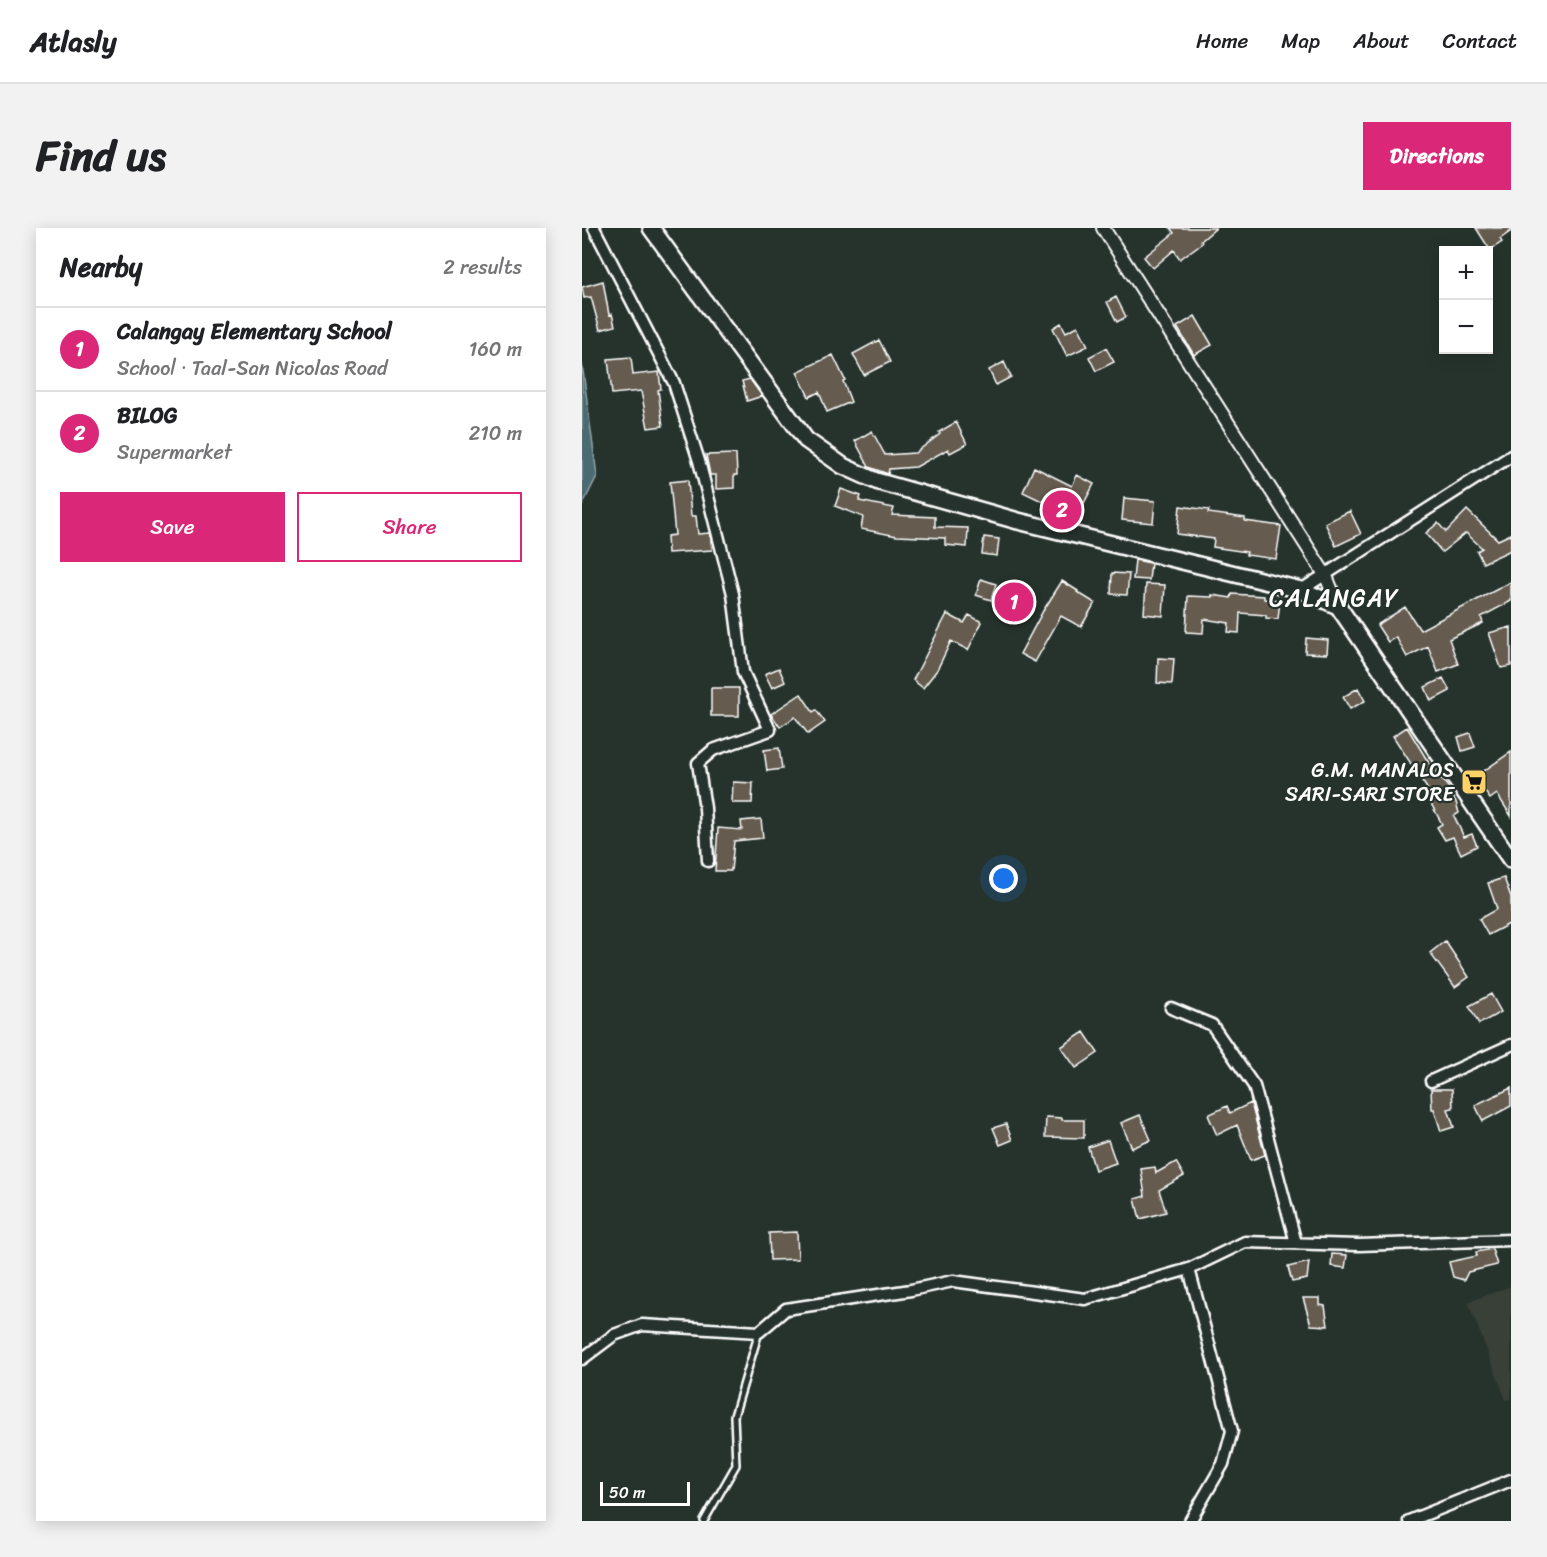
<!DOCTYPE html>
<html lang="en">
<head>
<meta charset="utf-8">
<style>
	:root { --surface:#fff; --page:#f2f2f2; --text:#202124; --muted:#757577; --line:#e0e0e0; --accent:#db2777 }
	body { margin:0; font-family:Sriracha,sans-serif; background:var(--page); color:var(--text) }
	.controls { position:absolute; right:18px; top:18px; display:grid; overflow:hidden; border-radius:0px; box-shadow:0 3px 15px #0003 }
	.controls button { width:54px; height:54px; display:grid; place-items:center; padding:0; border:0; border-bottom:2px solid var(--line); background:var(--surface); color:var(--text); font:30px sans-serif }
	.scale { position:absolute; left:18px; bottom:15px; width:90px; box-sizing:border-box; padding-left:6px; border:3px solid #fff; border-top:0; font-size:16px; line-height:21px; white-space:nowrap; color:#fff; -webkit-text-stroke:4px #26332d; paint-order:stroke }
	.you { position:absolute; left:422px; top:651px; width:21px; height:21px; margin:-15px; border:4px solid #fff; border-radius:50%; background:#1a73e8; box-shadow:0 0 0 9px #1a73e833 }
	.badge { display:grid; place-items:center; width:39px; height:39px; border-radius:50%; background:var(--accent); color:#fff; font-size:20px; font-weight:700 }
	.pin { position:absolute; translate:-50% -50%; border:3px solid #fff; box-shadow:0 2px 6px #0006 }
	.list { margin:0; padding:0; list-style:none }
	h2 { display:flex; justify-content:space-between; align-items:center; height:78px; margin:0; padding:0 24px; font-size:26px }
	h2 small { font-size:20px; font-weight:400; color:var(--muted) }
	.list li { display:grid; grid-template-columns:39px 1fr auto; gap:18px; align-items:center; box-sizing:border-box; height:84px; padding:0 24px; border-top:2px solid var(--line) }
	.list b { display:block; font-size:22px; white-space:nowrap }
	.list p { margin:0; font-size:20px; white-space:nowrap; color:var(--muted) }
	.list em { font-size:20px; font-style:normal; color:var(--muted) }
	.actions { display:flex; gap:12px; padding:18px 24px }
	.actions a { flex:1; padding:14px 0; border:2px solid var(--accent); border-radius:0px; text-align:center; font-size:21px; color:var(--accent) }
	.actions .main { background:var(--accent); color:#fff }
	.map { position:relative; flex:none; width:929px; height:1293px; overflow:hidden; border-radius:0px }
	header { display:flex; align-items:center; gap:36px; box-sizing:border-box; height:84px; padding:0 30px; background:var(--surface); border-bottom:2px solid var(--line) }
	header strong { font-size:28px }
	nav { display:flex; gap:33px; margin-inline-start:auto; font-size:21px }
	.intro { display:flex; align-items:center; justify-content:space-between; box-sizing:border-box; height:144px; padding:0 36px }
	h1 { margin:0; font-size:42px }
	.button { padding:15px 27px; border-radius:0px; background:var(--accent); color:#fff; font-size:21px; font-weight:700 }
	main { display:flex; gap:36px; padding:0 36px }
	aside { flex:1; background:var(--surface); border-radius:0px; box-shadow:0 3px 15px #0003 }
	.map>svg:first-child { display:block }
	.built { fill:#393f37 }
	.water { fill:#4b6a71; stroke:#93a6aa; stroke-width:1.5 }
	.building { fill:#655b4f; stroke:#fff; stroke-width:1.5 }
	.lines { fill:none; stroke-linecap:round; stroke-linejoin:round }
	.service-casing { stroke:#fff; stroke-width:10 }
	.minor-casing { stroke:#fff; stroke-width:15 }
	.tertiary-casing { stroke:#fff; stroke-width:16 }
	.secondary-casing { stroke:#fff; stroke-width:20 }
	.service { stroke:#26332d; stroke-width:5 }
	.minor { stroke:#26332d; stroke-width:10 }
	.tertiary { stroke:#26332d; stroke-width:12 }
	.secondary { stroke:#26332d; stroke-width:15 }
	.labels { text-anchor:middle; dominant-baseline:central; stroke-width:4.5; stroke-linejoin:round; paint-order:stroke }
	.poi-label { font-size:21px; fill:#fff; stroke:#26332d; text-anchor:end }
	.quarter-label { font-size:24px; letter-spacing:1.5px; fill:#fff; stroke:#26332d }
</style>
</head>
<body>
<header>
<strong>Atlasly</strong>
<nav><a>Home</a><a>Map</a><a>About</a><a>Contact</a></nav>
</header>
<div class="intro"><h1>Find us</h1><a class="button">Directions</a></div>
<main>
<aside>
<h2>Nearby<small>2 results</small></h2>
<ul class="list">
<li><span class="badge">1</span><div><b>Calangay Elementary School</b><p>School · Taal-San Nicolas Road</p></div><em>160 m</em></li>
<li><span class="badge">2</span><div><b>BILOG</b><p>Supermarket</p></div><em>210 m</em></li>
</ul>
<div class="actions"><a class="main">Save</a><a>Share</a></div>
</aside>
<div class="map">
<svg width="929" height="1293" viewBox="0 0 929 1293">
	<rect width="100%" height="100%" fill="#26332d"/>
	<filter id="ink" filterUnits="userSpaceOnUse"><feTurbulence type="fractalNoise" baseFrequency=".0167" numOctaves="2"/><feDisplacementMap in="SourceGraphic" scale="12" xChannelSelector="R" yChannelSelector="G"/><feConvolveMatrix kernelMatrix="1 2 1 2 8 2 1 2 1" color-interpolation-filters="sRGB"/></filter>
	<g filter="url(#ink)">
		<path class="built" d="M929 1058V1171L924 1172 886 1074Z"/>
		<path class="water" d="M0 135 15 248 0 278Z"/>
		<path class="building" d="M588 0H634L619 13 620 15 598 31 592 22 571 40 562 29 592 5Z
			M894 0H929V3L918 11 920 14 908 22Z
			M21 53 27 87 30 86 33 98 18 102 9 69 2 70 0 59Z
			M534 69 544 89 535 94 525 74Z
			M613 88 630 117 612 127 595 99Z
			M479 95 484 104 496 98 506 118 485 128 471 100Z
			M297 112 308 134 282 147 271 126Z
			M524 120 532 134 514 143 507 129Z
			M251 127 263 152 261 153 269 174 245 184 237 164 227 169 215 144Z
			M49 129 51 147 77 144 79 161 76 162 81 198 66 200 59 163 30 166 26 131Z
			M422 134 429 149 414 157 407 142Z
			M168 151 180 168 165 173 160 153Z
			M374 194 385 216 368 225 366 221 334 239 307 241 306 246 287 239 273 213 290 203 303 227 333 225 358 206 357 204Z
			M154 226 155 247H152V260L134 261V247H128L124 227Z
			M452 239 490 258 495 247 512 256 501 277 471 262 464 275 441 264Z
			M106 252 109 288H114L116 306 128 305 130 322 86 325 85 308 93 307 88 254Z
			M259 261 279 268 277 273 312 280 310 287 353 289V299L386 300 385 319 363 317V310L315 308 279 301 281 289 253 278Z
			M542 270 573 273 571 295 540 292Z
			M598 278 627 282 626 285 663 290V293L699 298 694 331 664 327 665 324 631 319 632 311 595 306Z
			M885 282 916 312 929 306V322L901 335 895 323 900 320 884 305 860 324 844 305 856 295 864 304Z
			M768 283 779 306 754 318 743 295Z
			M402 309 417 311 415 328 400 326Z
			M553 332 569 335 567 352 551 351Z
			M530 345 547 346 545 367 529 366Z
			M399 351 414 356 409 372 394 367Z
			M480 353 496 363 495 364 513 375 499 399 479 388 453 434 438 426 461 383Z
			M929 354V373L899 389 901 395 867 411 876 436 856 444 846 418 825 429 814 409 806 414 795 397 823 379 838 402Z
			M564 356 583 357 581 388 562 386Z
			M650 366 682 368V371L698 372 696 391 684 390V387L658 385 657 405 646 404 647 395 622 391 621 405 604 404 606 368 630 369V367L649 370Z
			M365 386 382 395 387 387 400 394 386 422 369 413 355 442 341 460 331 452Z
			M929 399V438L919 440 907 405Z
			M724 410 746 412 745 426 723 425Z
			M576 430 592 431 590 456 575 455Z
			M197 440 203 454 190 460 183 446Z
			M861 450 868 463 849 473 843 459Z
			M129 460H157V488H129Z
			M776 460 783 473 768 481 761 469Z
			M219 466 231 484 234 482 243 494 226 506 213 489 198 499 189 486Z
			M825 499 845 532 866 559 874 574 877 585 872 588 882 609 890 606 895 618 879 626 871 609 863 612 855 599 860 596 846 570 850 568 811 508Z
			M888 505 893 519 880 523 876 509Z
			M197 520 200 541 185 543 182 522Z
			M929 524V588L915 566 908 571 893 549Z
			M151 554 171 555 170 575H150Z
			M179 591 181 610 152 613 149 643H133L136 600 160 602 159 593Z
			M922 650 929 669V695L906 707 897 691 915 681 906 655Z
			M863 713 887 749 873 759 848 725Z
			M909 766 919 784 897 796 887 778Z
			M502 804 516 825 494 840 479 819Z
			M929 860V878L901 893 893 877Z
			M849 861H870L871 880 866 881 872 899 859 903 852 881H850Z
			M669 875 683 927 669 932 655 897 635 907 626 887 645 878 648 885Z
			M558 887 569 912 550 920 539 895Z
			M464 889 480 890V892H502V910L463 909Z
			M424 896 430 912 418 917 411 900Z
			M526 912 534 935 513 942 506 919Z
			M594 934 602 948 577 962 584 984 558 991 553 971 563 968 559 941 573 939 574 945Z
			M215 1004 216 1031 188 1032 187 1005Z
			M910 1021 915 1037 886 1044 882 1052 871 1049 867 1034 895 1028 894 1024Z
			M750 1026 765 1027 763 1040 749 1038Z
			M727 1034 725 1051 710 1054 706 1039Z
			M721 1070H738V1077L743 1078 746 1098 729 1097Z"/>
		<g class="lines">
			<g class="service-casing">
				<path id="service" d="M122 1293 154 1237 152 1188 177 1104"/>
			</g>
			<g class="minor-casing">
				<path id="minor" d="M12 0 92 155 117 233 151 366 161 444 188 502 131 522 116 535 123 580 126 633
					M719 362 929 228
					M589 780 630 797 672 858 714 1015
					M849 853 929 817
					M607 1041 650 1203 641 1236 608 1293
					M0 1131 32 1107 60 1097 177 1104 204 1081 329 1062 371 1053 503 1071 607 1041 663 1014 777 1017 929 1012
					M827 1293 929 1252"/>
			</g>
			<g class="tertiary-casing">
				<path id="tertiary" d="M521 0 744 348 756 378"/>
			</g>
			<g class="secondary-casing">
				<path id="secondary" d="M69 0 224 212 261 238 294 253 436 293 719 362 756 378 929 632"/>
			</g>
			<use href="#service" class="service"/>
			<use href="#minor" class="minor"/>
			<use href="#tertiary" class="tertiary"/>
			<use href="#secondary" class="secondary"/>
		</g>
	</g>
	<defs>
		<g id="supermarket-square" transform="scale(1.35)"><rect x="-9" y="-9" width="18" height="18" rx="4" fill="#ffd166" stroke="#26332d"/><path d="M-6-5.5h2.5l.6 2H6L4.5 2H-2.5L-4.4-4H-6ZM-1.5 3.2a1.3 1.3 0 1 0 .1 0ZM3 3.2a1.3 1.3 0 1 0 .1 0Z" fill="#111"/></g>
	</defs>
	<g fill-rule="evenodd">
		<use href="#supermarket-square" x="892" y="554"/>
	</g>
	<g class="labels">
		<g class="poi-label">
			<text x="872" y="542">G.M. MANALOS<tspan x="872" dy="24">SARI-SARI STORE</tspan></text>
		</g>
		<g class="quarter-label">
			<text x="752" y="370">CALANGAY</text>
		</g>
	</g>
</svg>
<div class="controls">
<button>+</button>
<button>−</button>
</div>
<div class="scale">50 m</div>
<div class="you"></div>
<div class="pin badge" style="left:432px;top:374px">1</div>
<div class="pin badge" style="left:480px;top:282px">2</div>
</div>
</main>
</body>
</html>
